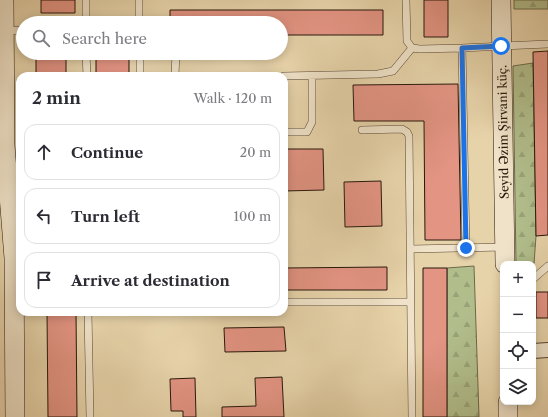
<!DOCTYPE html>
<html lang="en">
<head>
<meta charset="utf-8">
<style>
	:root { --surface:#fff; --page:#f2f2f3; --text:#2b2b33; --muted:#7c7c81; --line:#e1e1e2 }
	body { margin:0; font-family:"Libre Caslon Text",serif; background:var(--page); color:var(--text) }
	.controls { position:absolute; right:12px; bottom:12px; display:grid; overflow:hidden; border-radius:8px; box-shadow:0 2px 10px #0003 }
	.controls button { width:36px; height:36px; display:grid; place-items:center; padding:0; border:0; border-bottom:1px solid var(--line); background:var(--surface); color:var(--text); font:20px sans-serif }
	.stop { position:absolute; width:12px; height:12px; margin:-9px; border:3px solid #1a73e8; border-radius:50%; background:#fff }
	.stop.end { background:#1a73e8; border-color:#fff; box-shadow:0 1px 4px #0008 }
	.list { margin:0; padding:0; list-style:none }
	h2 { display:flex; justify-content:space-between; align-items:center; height:52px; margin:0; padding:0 16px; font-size:17px }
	h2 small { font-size:13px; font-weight:400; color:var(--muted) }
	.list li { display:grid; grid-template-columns:26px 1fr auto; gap:12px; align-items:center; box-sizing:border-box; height:56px; margin:0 8px 8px; padding:0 8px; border:1px solid var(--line); border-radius:12px }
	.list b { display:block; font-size:15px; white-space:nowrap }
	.list em { font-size:13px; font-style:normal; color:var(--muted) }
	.icon { flex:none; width:22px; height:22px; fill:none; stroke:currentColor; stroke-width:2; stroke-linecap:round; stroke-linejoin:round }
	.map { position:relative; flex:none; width:548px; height:417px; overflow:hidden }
	.search { position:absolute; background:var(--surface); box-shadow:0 2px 10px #0003; left:16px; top:16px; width:272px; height:44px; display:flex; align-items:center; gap:10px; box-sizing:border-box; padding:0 14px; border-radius:22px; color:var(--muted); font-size:15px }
	.panel { position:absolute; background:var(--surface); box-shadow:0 2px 10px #0003; left:16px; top:72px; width:272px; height:244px; border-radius:12px }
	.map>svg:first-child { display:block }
	.forest { fill:url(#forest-firs); stroke:#6c6a4b }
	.building { fill:#e39483; stroke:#27170a }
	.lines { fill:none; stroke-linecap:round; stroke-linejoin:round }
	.service-casing { stroke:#574632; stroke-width:8 }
	.minor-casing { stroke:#574632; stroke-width:16 }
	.secondary-casing { stroke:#27170a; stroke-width:20 }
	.service { stroke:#efe2c8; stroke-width:7 }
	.minor { stroke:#efe2c8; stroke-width:14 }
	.secondary { stroke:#efe2c8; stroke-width:19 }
	.route { stroke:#1a73e8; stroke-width:5 }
	.labels { text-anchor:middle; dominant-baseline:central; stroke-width:3; stroke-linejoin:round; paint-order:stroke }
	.street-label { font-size:12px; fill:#27170a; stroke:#efe2c8 }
</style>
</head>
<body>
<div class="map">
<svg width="548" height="417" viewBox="0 0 548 417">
	<defs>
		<pattern id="forest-firs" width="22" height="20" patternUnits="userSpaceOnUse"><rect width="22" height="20" fill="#b1be8c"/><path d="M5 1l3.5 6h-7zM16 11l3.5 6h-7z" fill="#98a377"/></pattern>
	</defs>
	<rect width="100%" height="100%" fill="#e7d3aa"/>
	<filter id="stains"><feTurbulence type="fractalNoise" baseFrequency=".005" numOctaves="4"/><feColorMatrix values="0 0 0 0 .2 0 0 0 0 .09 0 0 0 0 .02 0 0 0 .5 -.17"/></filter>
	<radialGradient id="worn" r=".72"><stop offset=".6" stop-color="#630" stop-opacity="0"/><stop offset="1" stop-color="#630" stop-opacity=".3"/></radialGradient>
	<path class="forest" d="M514 0H548V9H514Z
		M533 63 536 236 534 264 533 265 516 264 513 66Z
		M474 266 479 417H447V268Z"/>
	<path class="building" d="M41 0H75V13H41Z
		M424 0H448V37H424Z
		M170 10H383V35H281V23H170Z
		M548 51V235L536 236 533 52Z
		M36 53H66V76H36Z
		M96 53H129V76H96Z
		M458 84 461 240H425L424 121H354L353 85Z
		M284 149H323L324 190 284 191Z
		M381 181 382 226 345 227 344 182Z
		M387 267V290H284V268Z
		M423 268H447V417H423Z
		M536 292H548V318H536Z
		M47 312H76L77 417H48Z
		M284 327 286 351 225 352 224 328Z
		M282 377 284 417H222V407L256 406 255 378Z
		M195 378 196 417H183V411H171L170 379Z"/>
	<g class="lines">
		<g class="service-casing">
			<path id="service" d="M86 0V23
				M139 0V23
				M406 0 407 41 412 48 420 49 462 48 548 44
				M5 31 23 30
				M462 48 466 248
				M86 53 87 76
				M140 53V76
				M176 53 175 75 177 76
				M284 76 378 74 393 71 412 48
				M362 130 402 129 407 132 409 136 412 417
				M284 132H307L312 122V76
				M411 249 505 247
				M533 279 548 266
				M284 302H410
				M88 312 90 417"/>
		</g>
		<g class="minor-casing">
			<path id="minor" d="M533 351 548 350"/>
		</g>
		<g class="secondary-casing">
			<path id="secondary" d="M4 0 5 145 14 258 15 417
				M501 0 505 264
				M508 402V417"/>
		</g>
		<use href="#service" class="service"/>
		<use href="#minor" class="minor"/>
		<use href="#secondary" class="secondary"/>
	</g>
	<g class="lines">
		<path class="route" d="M466 248 462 48 501 46"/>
	</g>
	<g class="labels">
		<g class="street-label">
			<text transform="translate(503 132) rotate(-91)">Seyid Əzim Şirvani küç.</text>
		</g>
	</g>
	<rect width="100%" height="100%" filter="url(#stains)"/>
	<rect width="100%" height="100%" fill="url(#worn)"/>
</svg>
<div class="controls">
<button>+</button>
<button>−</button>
<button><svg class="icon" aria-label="locate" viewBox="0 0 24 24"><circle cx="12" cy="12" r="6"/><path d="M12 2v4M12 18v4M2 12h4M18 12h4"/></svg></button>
<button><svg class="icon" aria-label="layers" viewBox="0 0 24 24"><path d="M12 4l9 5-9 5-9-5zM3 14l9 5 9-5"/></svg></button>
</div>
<div class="stop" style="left:501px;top:46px"></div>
<div class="stop end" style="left:466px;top:248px"></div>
<div class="search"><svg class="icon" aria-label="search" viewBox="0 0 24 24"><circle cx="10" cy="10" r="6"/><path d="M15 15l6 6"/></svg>Search here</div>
<section class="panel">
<h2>2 min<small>Walk · 120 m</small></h2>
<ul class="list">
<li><svg class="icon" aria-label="ahead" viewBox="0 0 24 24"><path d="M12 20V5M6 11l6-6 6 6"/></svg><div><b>Continue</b></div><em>20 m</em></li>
<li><svg class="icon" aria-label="left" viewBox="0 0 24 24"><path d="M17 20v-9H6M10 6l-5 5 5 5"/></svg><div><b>Turn left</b></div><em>100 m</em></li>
<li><svg class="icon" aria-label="arrive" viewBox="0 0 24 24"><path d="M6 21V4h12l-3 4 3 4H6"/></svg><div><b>Arrive at destination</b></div></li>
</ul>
</section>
</div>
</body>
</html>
